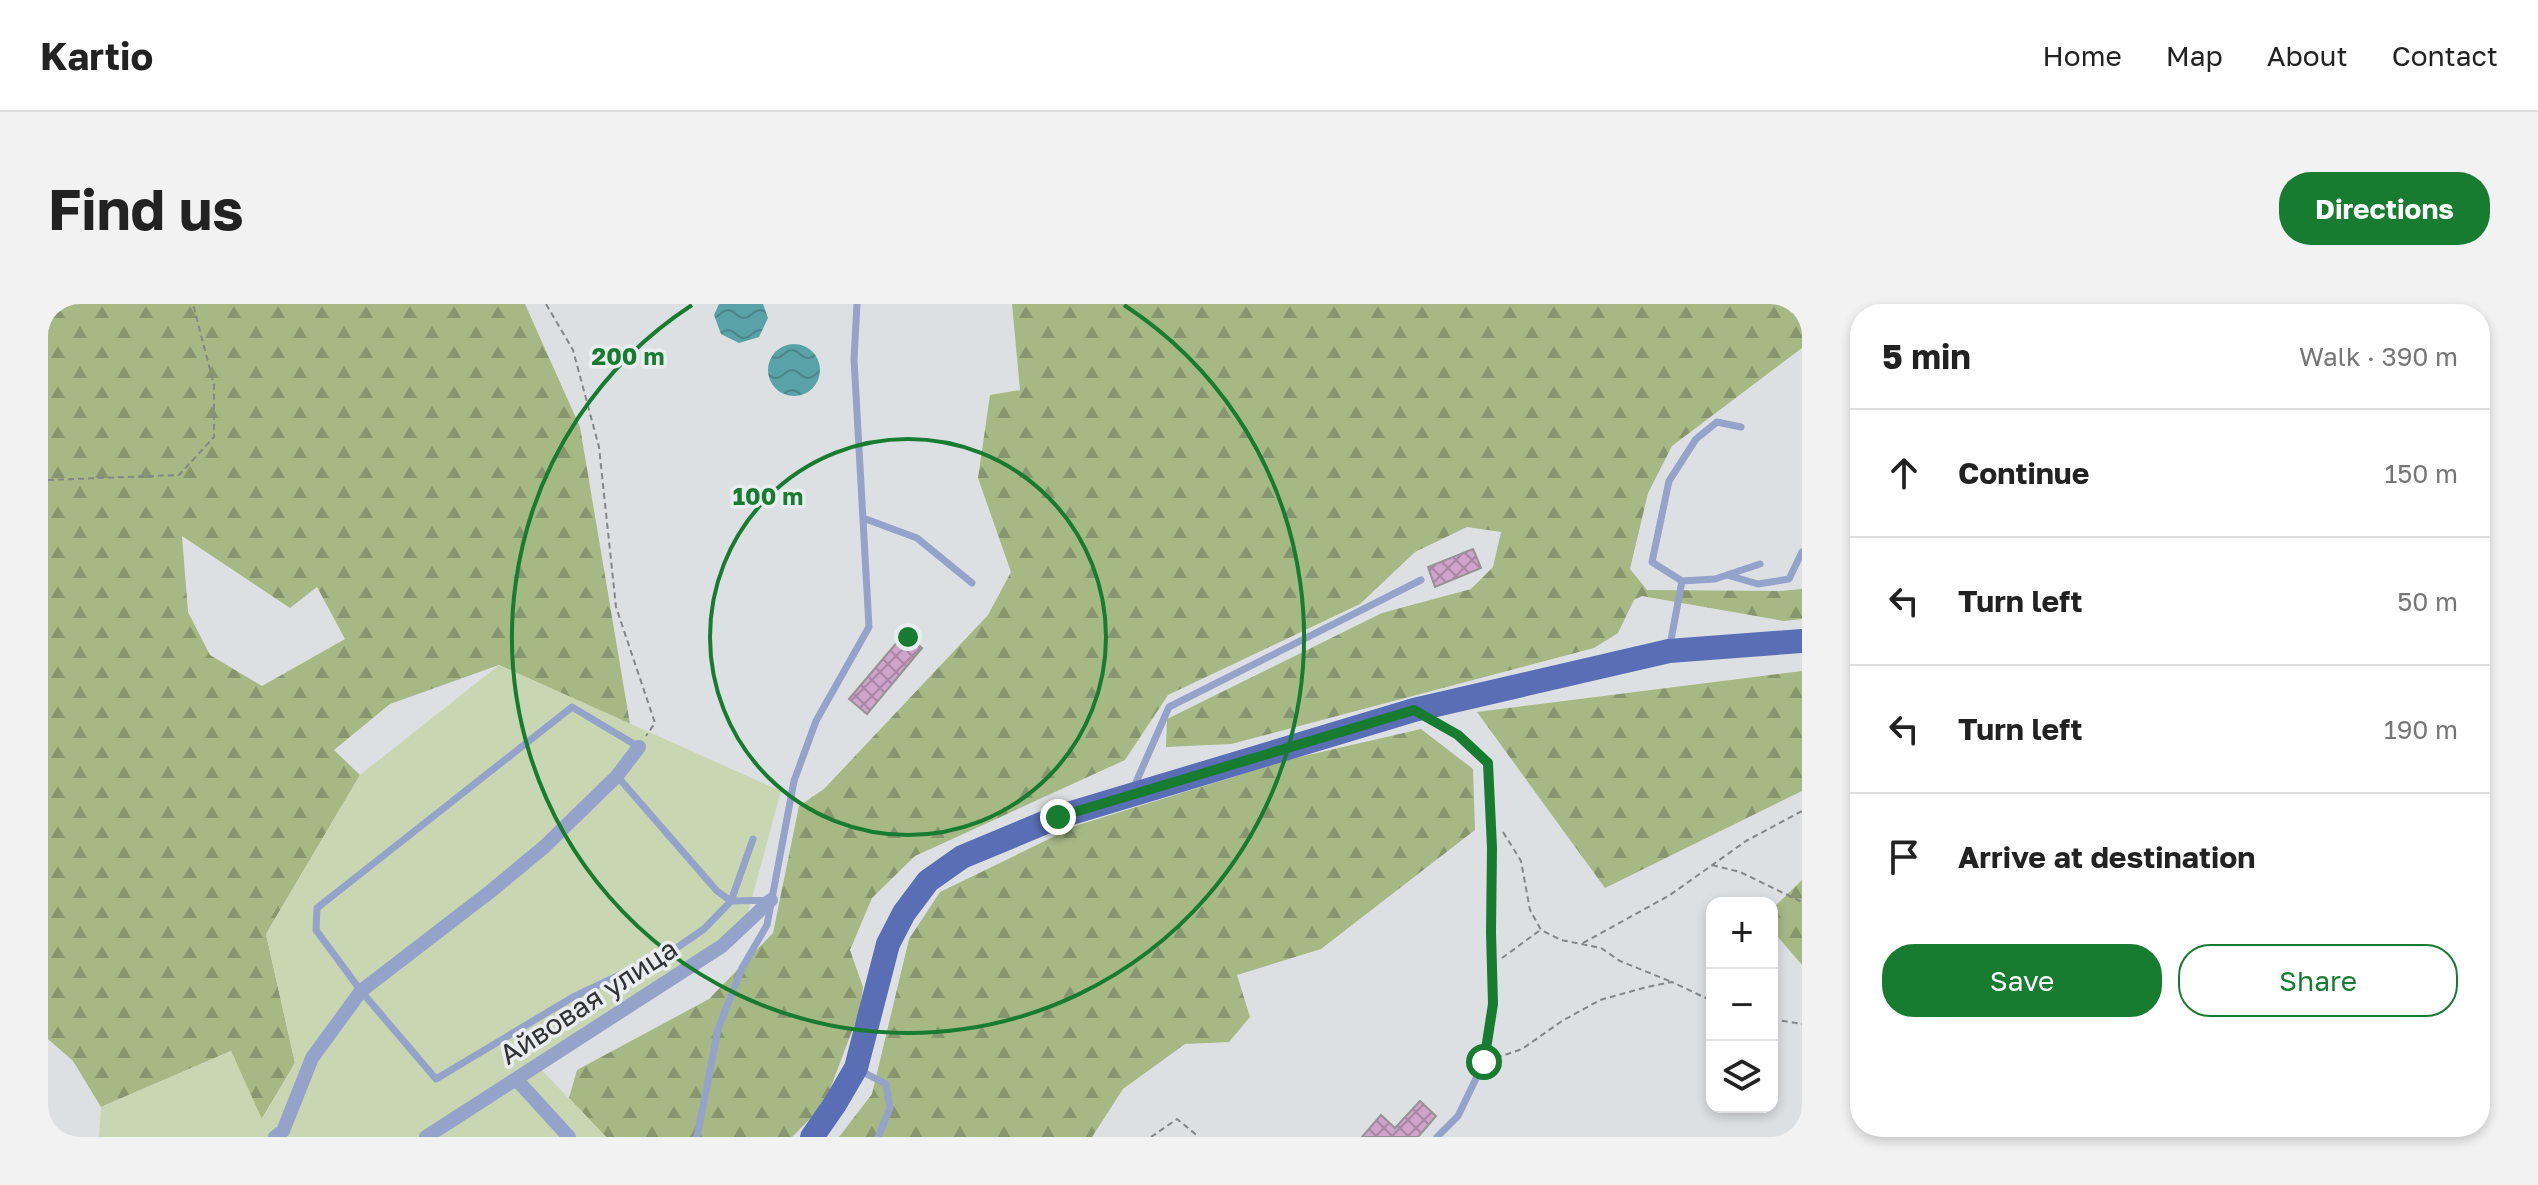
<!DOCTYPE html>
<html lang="en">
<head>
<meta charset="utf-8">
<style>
	:root { --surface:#fff; --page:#f2f2f2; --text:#222; --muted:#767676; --line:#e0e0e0; --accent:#177c30 }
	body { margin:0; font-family:"Golos Text",sans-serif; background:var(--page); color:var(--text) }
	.controls { position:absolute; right:24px; bottom:24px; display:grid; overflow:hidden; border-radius:16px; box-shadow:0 4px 12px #0003 }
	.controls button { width:72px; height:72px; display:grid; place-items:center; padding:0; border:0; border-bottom:2px solid var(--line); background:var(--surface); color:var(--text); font:40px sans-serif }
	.stop { position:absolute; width:24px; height:24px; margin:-18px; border:6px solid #177c30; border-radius:50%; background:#fff }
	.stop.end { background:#177c30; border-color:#fff; box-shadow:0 2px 8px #0008 }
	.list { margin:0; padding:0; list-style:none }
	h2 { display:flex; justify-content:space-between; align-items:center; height:104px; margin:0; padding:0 32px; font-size:34px }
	h2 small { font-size:26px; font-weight:400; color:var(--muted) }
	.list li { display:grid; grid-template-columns:52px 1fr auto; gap:24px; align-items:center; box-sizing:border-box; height:128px; padding:0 32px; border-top:2px solid var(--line) }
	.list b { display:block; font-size:30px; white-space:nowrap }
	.list em { font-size:26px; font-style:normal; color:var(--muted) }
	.actions { display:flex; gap:16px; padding:24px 32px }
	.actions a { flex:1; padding:18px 0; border:2px solid var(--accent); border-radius:32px; text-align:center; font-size:28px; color:var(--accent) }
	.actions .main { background:var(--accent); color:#fff }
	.icon { flex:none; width:44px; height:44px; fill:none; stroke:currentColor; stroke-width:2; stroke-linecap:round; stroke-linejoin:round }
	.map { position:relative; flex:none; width:1754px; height:833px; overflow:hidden; border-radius:32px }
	header { display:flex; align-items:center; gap:48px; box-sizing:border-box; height:112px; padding:0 40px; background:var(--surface); border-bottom:2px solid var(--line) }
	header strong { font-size:38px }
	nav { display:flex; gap:44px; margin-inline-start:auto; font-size:28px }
	.intro { display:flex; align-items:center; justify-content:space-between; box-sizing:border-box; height:192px; padding:0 48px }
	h1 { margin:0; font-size:56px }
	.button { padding:20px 36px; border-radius:32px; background:var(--accent); color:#fff; font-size:28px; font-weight:700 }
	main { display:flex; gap:48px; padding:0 48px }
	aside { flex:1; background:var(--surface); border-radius:32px; box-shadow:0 4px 12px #0003 }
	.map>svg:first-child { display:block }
	.forest { fill:url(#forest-firs); fill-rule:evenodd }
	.green { fill:#c9d6b2 }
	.water { fill:url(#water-waves) }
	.building { fill:url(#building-cross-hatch); stroke:#959295; stroke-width:2 }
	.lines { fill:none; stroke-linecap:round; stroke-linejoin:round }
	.path { stroke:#848688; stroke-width:2; stroke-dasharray:6 4; stroke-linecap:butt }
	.lane { stroke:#95a3cb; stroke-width:7 }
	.street { stroke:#95a3cb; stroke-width:14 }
	.primary { stroke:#596eb5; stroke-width:24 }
	.route { stroke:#177c30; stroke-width:10 }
	.ring { fill:none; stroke:#177c30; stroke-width:4 }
	.labels { text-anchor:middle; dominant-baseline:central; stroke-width:7; stroke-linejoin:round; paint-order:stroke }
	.street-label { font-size:28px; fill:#313233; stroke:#eaedf0 }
	.centre { fill:#177c30; stroke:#eaedf0; stroke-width:4 }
	.ring-label { font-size:24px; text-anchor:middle; font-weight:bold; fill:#177c30; stroke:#eaedf0; stroke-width:7; stroke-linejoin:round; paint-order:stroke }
</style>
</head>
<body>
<header>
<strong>Kartio</strong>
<nav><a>Home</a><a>Map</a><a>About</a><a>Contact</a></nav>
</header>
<div class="intro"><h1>Find us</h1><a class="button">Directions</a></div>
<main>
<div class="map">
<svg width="1754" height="833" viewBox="0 0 1754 833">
	<defs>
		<pattern id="forest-firs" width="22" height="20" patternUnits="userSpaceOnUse" patternTransform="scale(2)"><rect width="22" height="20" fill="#a6b884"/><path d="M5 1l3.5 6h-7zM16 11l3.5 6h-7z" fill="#88966d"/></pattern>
		<pattern id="water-waves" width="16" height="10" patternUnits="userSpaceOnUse" patternTransform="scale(2)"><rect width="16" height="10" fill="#59a2a7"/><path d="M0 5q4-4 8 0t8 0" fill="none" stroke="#4a8589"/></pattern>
		<pattern id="building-cross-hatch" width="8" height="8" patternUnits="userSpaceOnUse" patternTransform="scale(2)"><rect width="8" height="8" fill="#cfa3ca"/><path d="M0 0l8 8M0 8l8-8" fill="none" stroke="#a985a5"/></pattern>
	</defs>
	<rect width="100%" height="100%" fill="#dde0e3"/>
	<path class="forest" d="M0 0H477L532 123 582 420 451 361 342 400 286 446 312 471 218 630 247 759 213 816 183 747 53 803 25 757 0 735ZM134 232 242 304 269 283 297 335 214 382 162 351 140 308Z
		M964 0H1754V44L1624 142 1600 189 1582 265 1599 286 1733 287 1754 285V315L1736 317 1594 292 1586 296 1570 329 1546 344 1183 440 1118 443 1119 415 1334 309 1423 285 1445 263 1453 228 1419 223 1367 248 1312 300 1120 391 1077 456 867 552 824 594 802 646 815 683 812 706 776 801 744 833H558L521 794 529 766 661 695 725 629 751 502 776 485 940 311 963 268 930 174 942 91 972 86Z
		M1754 367V487L1557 584 1429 408Z
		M1373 425 1425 465 1427 526 1273 645 1189 671 1202 713 1181 738 1137 740 1075 785 1044 833H791L824 790 861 635 892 588 1030 521 1243 455Z
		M1754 576V661L1724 626V605Z"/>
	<path class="green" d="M451 361 733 487 697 620 486 758 558 833H51L53 803 183 747 214 815 247 759 218 630 312 471Z"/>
	<path class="water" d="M671 0H715L720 14 711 33 691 39 673 30 666 11Z
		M720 66a26 26 0 1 1 52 0a26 26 0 1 1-52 0Z"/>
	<path class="building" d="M1425 245 1433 264 1387 283 1380 263Z
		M857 329 874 344 819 410 801 395Z
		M1372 797 1388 812 1370 833H1314L1333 811 1347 824Z"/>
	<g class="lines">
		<path class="path" d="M498 0 525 46 551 143 568 303 607 419 598 432
			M0 176 131 171 166 133V81L145 0
			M1455 528 1473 557 1482 606 1493 626 1513 636 1553 644 1572 657 1624 678
			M1664 561 1692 568 1754 598
			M1535 639 1622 591 1698 537 1754 507
			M1454 654 1491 627
			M1724 715 1754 720
			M1448 754 1474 745 1514 717 1552 696 1599 683 1624 678 1664 697
			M1103 833 1129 815 1151 833"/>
		<path class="lane" d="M815 214 869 234 924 279
			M1679 271 1710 280 1741 275 1754 248
			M1634 277 1667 275 1712 260
			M1622 341 1634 277 1604 258 1621 177 1648 135 1669 118 1693 123
			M1375 412 1410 431 1440 459 1444 544 1445 700 1436 758 1410 812 1389 833
			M591 443 524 403 269 604 268 626 313 687 388 775 525 693 627 645 656 625 683 597 721 596
			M569 472 669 587 683 597 705 535
			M1085 485 1121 403 1373 276
			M813 767 838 780 842 804 830 833
			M649 833 670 725 694 664 719 621 746 477 768 417 821 323 806 55 809 0"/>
		<path class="street" d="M468 775 521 833
			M227 833 235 827 264 754 313 687 443 587 496 543 569 472 591 443
			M378 833 674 642 723 596"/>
		<path class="primary" d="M764 833 787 800 808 764 840 640 856 609 880 577 914 553 1010 513 1366 406 1621 347 1754 337"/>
	</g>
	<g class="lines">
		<path class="route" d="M1010 513 1366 406 1410 431 1440 459 1444 544 1443 629 1445 700 1436 758"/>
	</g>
	<g class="ring">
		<circle cx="860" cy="333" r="198"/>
		<path d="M1076 1A396 396 0 1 1 644 1"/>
	</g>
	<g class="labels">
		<g class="street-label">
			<text transform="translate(540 697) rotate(-33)">Айвовая улица</text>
		</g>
	</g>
	<circle cx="860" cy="333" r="12" class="centre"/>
	<g class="ring-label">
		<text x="580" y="61">200 m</text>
		<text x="720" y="201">100 m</text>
	</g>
</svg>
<div class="controls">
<button>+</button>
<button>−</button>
<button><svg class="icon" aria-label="layers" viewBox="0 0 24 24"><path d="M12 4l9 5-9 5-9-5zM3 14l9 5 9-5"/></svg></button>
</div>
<div class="stop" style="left:1436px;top:758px"></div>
<div class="stop end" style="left:1010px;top:513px"></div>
</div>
<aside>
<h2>5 min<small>Walk · 390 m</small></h2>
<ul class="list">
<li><svg class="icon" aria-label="ahead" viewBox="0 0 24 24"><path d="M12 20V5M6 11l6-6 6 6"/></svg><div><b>Continue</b></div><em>150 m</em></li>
<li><svg class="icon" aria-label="left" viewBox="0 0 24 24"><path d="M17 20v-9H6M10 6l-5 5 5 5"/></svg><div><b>Turn left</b></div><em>50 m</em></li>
<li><svg class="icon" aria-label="left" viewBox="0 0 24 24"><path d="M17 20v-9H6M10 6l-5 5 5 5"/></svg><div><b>Turn left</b></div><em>190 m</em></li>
<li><svg class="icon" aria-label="arrive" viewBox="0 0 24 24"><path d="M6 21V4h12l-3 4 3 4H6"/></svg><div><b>Arrive at destination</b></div></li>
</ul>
<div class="actions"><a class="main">Save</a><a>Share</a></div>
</aside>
</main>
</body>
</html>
